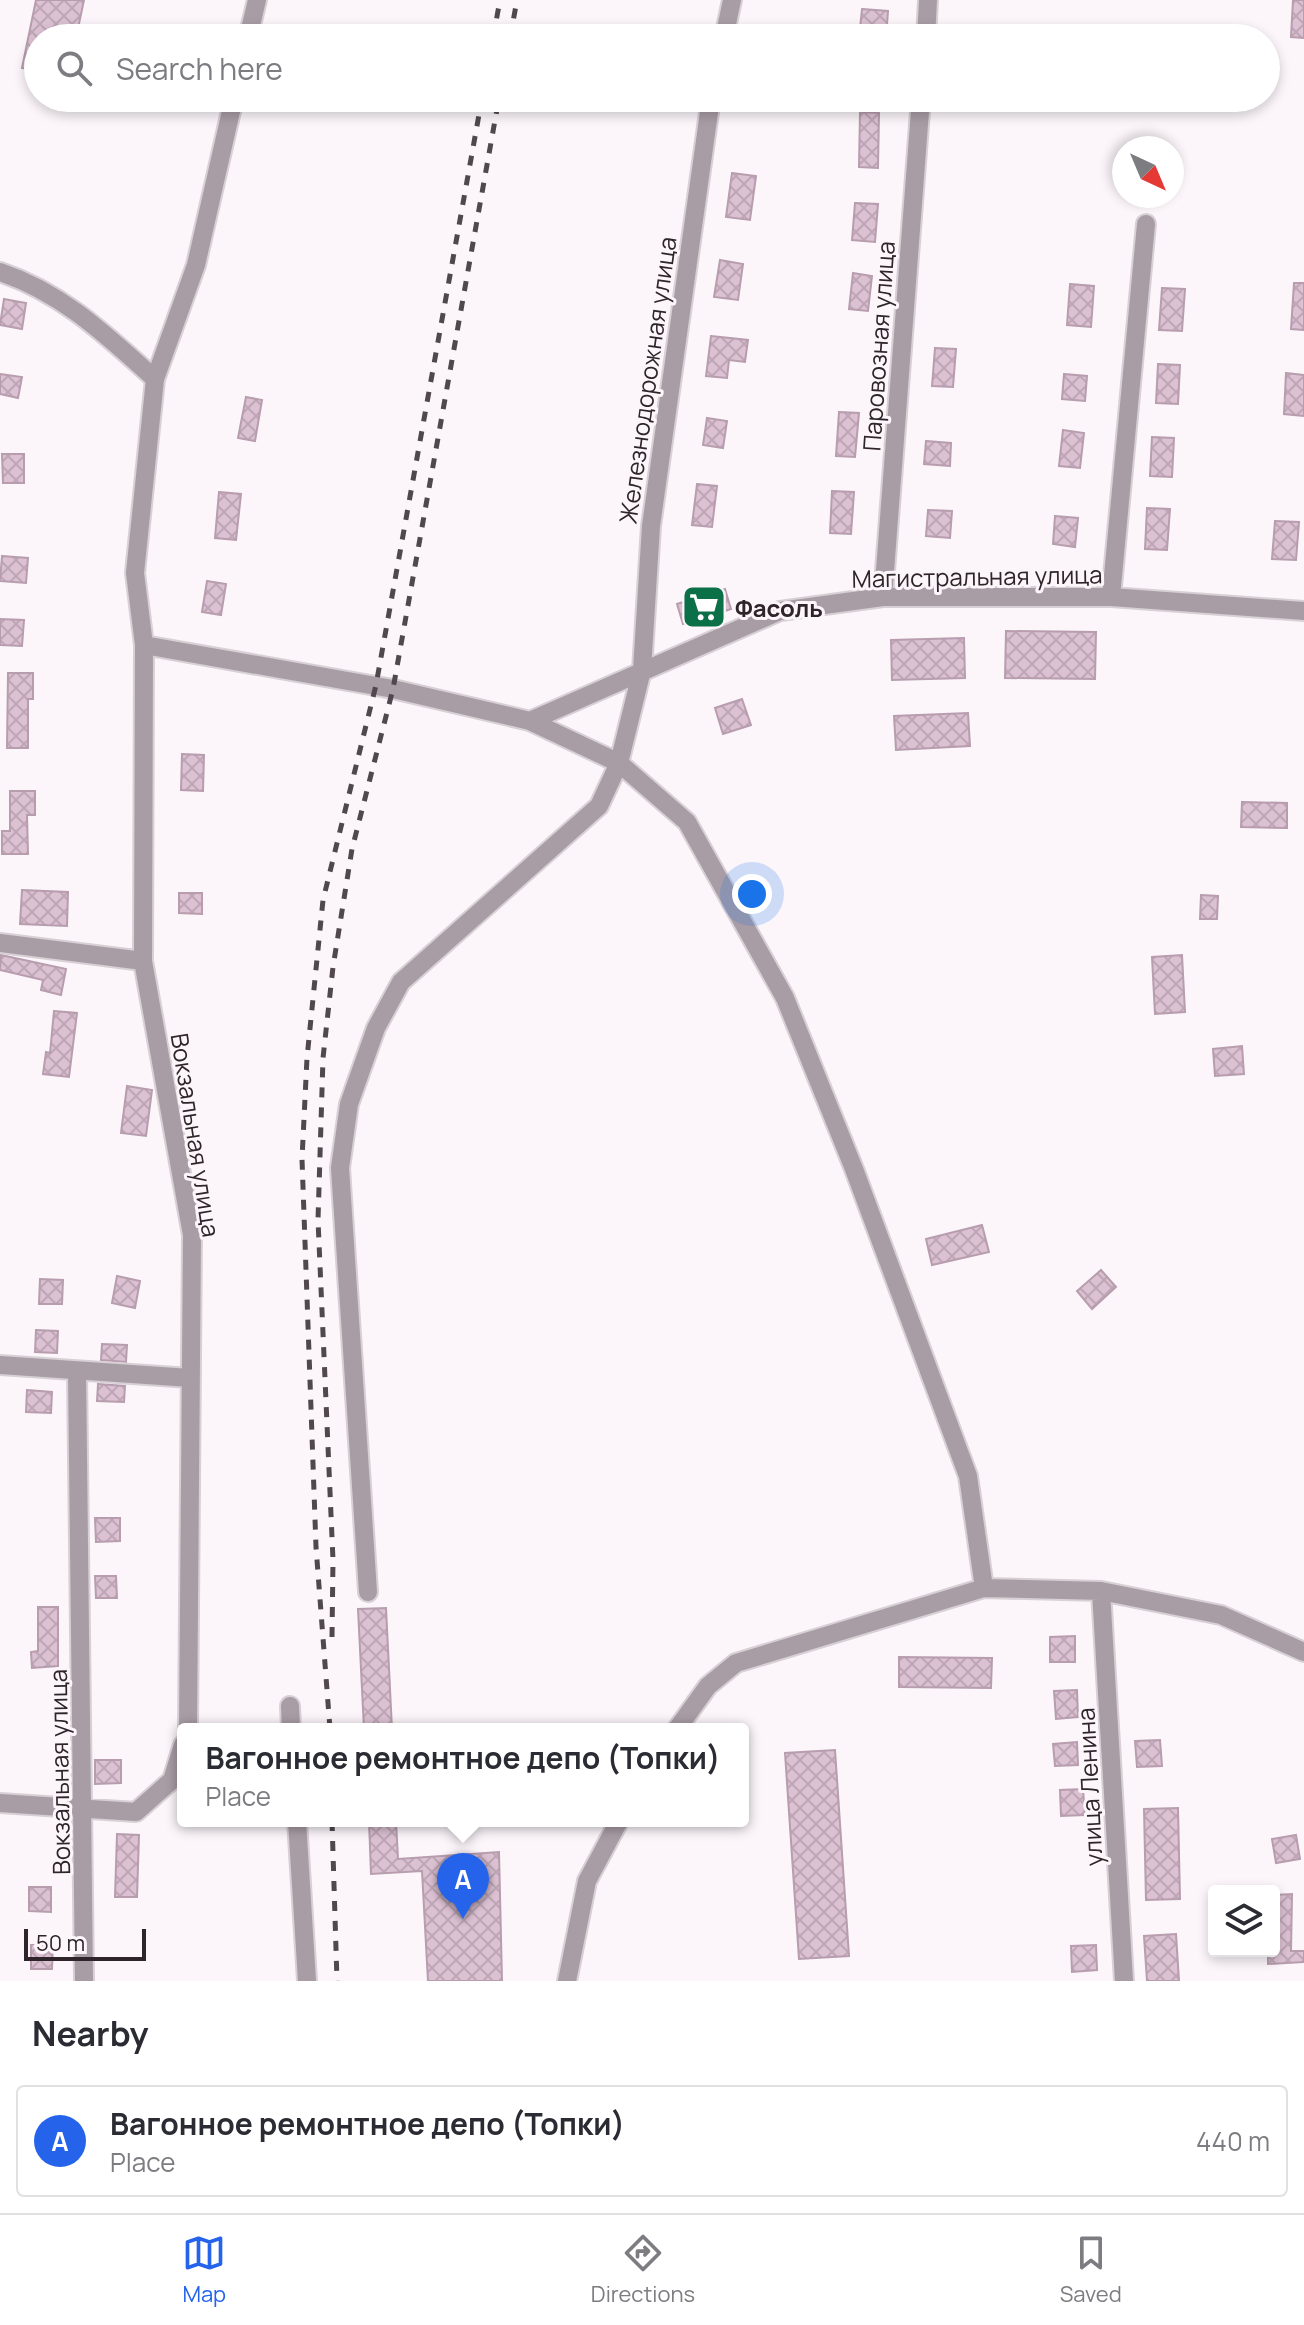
<!DOCTYPE html>
<html lang="en">
<head>
<meta charset="utf-8">
<style>
	:root { --surface:#fff; --page:#f7f7f7; --text:#2b2b33; --muted:#7c7c81; --line:#e1e1e2; --accent:#2563eb }
	body { margin:0; font-family:Manrope,sans-serif; background:var(--page); color:var(--text) }
	.controls { position:absolute; right:24px; bottom:24px; display:grid; overflow:hidden; border-radius:8px; box-shadow:0 4px 12px #0003 }
	.controls button { width:72px; height:72px; display:grid; place-items:center; padding:0; border:0; border-bottom:2px solid var(--line); background:var(--surface); color:var(--text); font:40px sans-serif }
	.compass { position:absolute; left:1112px; top:136px; width:72px; height:72px; border-radius:50%; background:var(--surface); box-shadow:0 4px 12px #0003; rotate:136deg }
	.scale { position:absolute; left:24px; bottom:20px; width:122px; box-sizing:border-box; padding-left:8px; border:4px solid #2e242a; border-top:0; font-size:22px; line-height:28px; white-space:nowrap; color:#2e242a; -webkit-text-stroke:6px #fcf6fa; paint-order:stroke }
	.you { position:absolute; left:752px; top:894px; width:28px; height:28px; margin:-20px; border:6px solid #fff; border-radius:50%; background:#1a73e8; box-shadow:0 0 0 12px #1a73e833 }
	.badge { display:grid; place-items:center; width:52px; height:52px; border-radius:50%; background:var(--accent); color:#fff; font-size:26px; font-weight:700 }
	.pin { position:absolute; translate:-50% -66px; filter:drop-shadow(0 2px 4px #0008) }
	.pin::after { content:''; position:absolute; top:42px; width:28px; height:24px; background:inherit; clip-path:polygon(0 0,100% 0,50% 100%) }
	.popup { position:absolute; left:177px; top:1723px; width:572px; height:104px; box-sizing:border-box; display:grid; place-content:center; border-radius:8px; background:var(--surface); filter:drop-shadow(0 2px 6px #0005); font-size:26px; white-space:nowrap; color:var(--muted) }
	.popup b { font-size:30px; color:var(--text) }
	.popup::after { content:''; position:absolute; left:50%; top:100%; margin-left:-16px; border:16px solid transparent; border-top-color:var(--surface) }
	.list { margin:0; padding:0; list-style:none }
	h2 { display:flex; justify-content:space-between; align-items:center; height:104px; margin:0; padding:0 32px; font-size:34px }
	h2 small { font-size:26px; font-weight:400; color:var(--muted) }
	.list li { display:grid; grid-template-columns:52px 1fr auto; gap:24px; align-items:center; box-sizing:border-box; height:112px; margin:0 16px 16px; padding:0 16px; border:2px solid var(--line); border-radius:8px }
	.list b { display:block; font-size:30px; white-space:nowrap }
	.list p { margin:0; font-size:26px; white-space:nowrap; color:var(--muted) }
	.list em { font-size:26px; font-style:normal; color:var(--muted) }
	.icon { flex:none; width:44px; height:44px; fill:none; stroke:currentColor; stroke-width:2; stroke-linecap:round; stroke-linejoin:round }
	.map { position:relative; flex:none; width:1304px; height:1981px; overflow:hidden }
	.search { position:absolute; background:var(--surface); box-shadow:0 4px 12px #0003; left:24px; right:24px; top:24px; height:88px; display:flex; align-items:center; gap:20px; box-sizing:border-box; padding:0 28px; border-radius:44px; color:var(--muted); font-size:30px }
	.sheet { height:232px; background:var(--surface) }
	nav { display:flex; justify-content:space-around; align-items:center; box-sizing:border-box; height:112px; border-top:2px solid var(--line); background:var(--surface); font-size:22px; color:var(--muted) }
	nav a { display:grid; justify-items:center; gap:4px }
	nav .on { color:var(--accent) }
	.map>svg:first-child { display:block }
	.building { fill:url(#building-cross-hatch); stroke:#b79dae; stroke-width:2 }
	.lines { fill:none; stroke-linecap:round; stroke-linejoin:round }
	.minor-casing { stroke:#d7d0d5; stroke-width:22 }
	.minor { stroke:#a99da5; stroke-width:18 }
	.rail { stroke:#51484d; stroke-width:5; stroke-dasharray:10 10; stroke-linecap:butt }
	.labels { text-anchor:middle; dominant-baseline:central; stroke-width:6; stroke-linejoin:round; paint-order:stroke }
	.street-label { font-size:24px; fill:#2e242a; stroke:#fcf6fa }
	.poi-label { font-size:24px; font-weight:bold; fill:#2e242a; stroke:#fcf6fa; text-anchor:start }
</style>
</head>
<body>
<div class="map">
<svg width="1304" height="1981" viewBox="0 0 1304 1981">
	<defs>
		<pattern id="building-cross-hatch" width="8" height="8" patternUnits="userSpaceOnUse" patternTransform="scale(2)"><rect width="8" height="8" fill="#dcc1d3"/><path d="M0 0l8 8M0 8l8-8" fill="none" stroke="#bda6b5"/></pattern>
	</defs>
	<rect width="100%" height="100%" fill="#fcf6fa"/>
	<path class="building" d="M36 0H84L76 38H38V71L22 68Z
		M1293 0H1304V38L1291 37Z
		M862 9 888 11 886 38H859Z
		M860 112 879 113 878 168 859 167Z
		M732 173 756 176 750 220 726 217Z
		M855 203 878 204 875 242 852 240Z
		M720 260 743 264 738 300 714 297Z
		M853 273 872 276 868 311 849 309Z
		M1294 283H1304V330L1291 329Z
		M1070 284 1094 286 1091 327 1067 325Z
		M1162 288 1185 289 1182 331 1159 330Z
		M4 299 26 303 22 329 0 325Z
		M711 336 748 340 745 362 729 360 727 378 706 376Z
		M935 348 956 349 953 387 932 386Z
		M1158 364 1180 365 1178 404 1156 403Z
		M1286 373 1304 375V416L1284 414Z
		M0 374 22 377 18 398 0 394Z
		M1064 374 1087 376 1085 401 1062 399Z
		M246 397 262 400 255 441 238 438Z
		M839 412 859 413 855 457 836 456Z
		M707 418 727 421 723 448 703 445Z
		M1063 430 1084 433 1080 468 1059 466Z
		M1152 437 1174 438 1172 477 1150 476Z
		M926 441 951 443 950 466 924 464Z
		M2 454H24V483H3Z
		M697 484 717 486 712 527 692 525Z
		M832 491 854 492 851 534 830 533Z
		M219 492 241 494 236 540 215 538Z
		M1147 508 1170 509 1167 550 1145 549Z
		M928 510 952 511 950 538 926 536Z
		M1055 516 1078 518 1075 547 1053 544Z
		M1275 521 1299 522 1296 560 1272 559Z
		M2 556 28 558 26 583 0 581Z
		M207 581 226 584 221 615 202 612Z
		M725 589 731 609 683 624 677 604Z
		M0 619 24 620 22 646 0 645Z
		M1006 631 1096 632 1095 679 1005 678Z
		M964 638 965 678 892 680 891 640Z
		M8 673H33V699H28V748H7Z
		M742 699 751 725 723 734 715 708Z
		M968 713 970 746 896 750 894 716Z
		M182 754 204 755 203 791 181 790Z
		M10 791H35V815H27L28 854H2V831H10Z
		M1242 802 1287 803V828L1241 827Z
		M22 890 68 892 67 926 20 924Z
		M179 893H202V914L179 913Z
		M1201 895 1218 896 1217 919H1200Z
		M1 955 66 969 61 995 41 990 43 980 0 970Z
		M1182 955 1185 1012 1155 1014 1152 957Z
		M54 1011 77 1013 69 1077 43 1074 46 1052 50 1053Z
		M1242 1046 1244 1074 1215 1076 1213 1049Z
		M127 1086 152 1090 146 1136 121 1133Z
		M982 1225 989 1252 932 1265 926 1239Z
		M1101 1270 1116 1287 1092 1309 1077 1291Z
		M117 1276 140 1281 135 1308 112 1303Z
		M40 1279 63 1280 62 1304H39Z
		M36 1330 58 1331 57 1353 35 1352Z
		M102 1344 127 1345 126 1362 101 1360Z
		M98 1384 125 1386 124 1402 97 1401Z
		M27 1390 52 1392 51 1413 26 1412Z
		M95 1518H120V1541L96 1542Z
		M95 1576H116L117 1598H96Z
		M38 1607H58V1666L32 1668 31 1652 38 1651Z
		M386 1608 392 1729H364L358 1609Z
		M1075 1636V1662H1050V1637Z
		M899 1657 992 1658 991 1688 899 1687Z
		M1077 1690 1078 1717 1056 1719 1054 1691Z
		M1160 1740 1162 1766 1137 1767 1135 1741Z
		M1077 1742 1078 1765 1055 1766 1053 1744Z
		M835 1750 849 1956 799 1959 785 1753Z
		M95 1760H121V1783L95 1784Z
		M1083 1789 1085 1815 1061 1816 1060 1790Z
		M1178 1808 1180 1899 1146 1900 1144 1809Z
		M369 1821H396L398 1859 499 1852 502 1981H428L422 1871 371 1874Z
		M117 1834 139 1835 137 1897H115Z
		M1296 1835 1300 1859 1276 1863 1272 1839Z
		M29 1887H51V1912L29 1911Z
		M1292 1894 1291 1951H1304V1962L1268 1964V1951H1274V1895Z
		M1176 1934 1179 1981H1147L1144 1936Z
		M31 1945H53L52 1969H31Z
		M1096 1945 1097 1970 1072 1972 1071 1946Z"/>
	<g class="lines">
		<g class="minor-casing">
			<path id="minor" d="M248 38 257 0
				M724 38 732 0
				M926 38 928 0
				M0 272C63 293 107 336 155 379
				M883 597 921 98
				M1111 597 1146 224
				M144 645 393 689 530 721 619 763 687 822 785 998 854 1169 968 1476 984 1588
				M530 721 780 611 883 597H1111L1304 611
				M0 943 143 961
				M0 1365 190 1378
				M77 1371 84 1981
				M1101 1591 1124 1981
				M368 1592 340 1168 349 1104 376 1028 401 982 599 806 619 763 642 670 651 526 711 98
				M290 1706 291 1729
				M188 1729 192 1235 143 961 144 645 135 573 155 379 196 265 234 98
				M677 1729 708 1686 736 1663 984 1588 1101 1591 1221 1615 1304 1652
				M0 1803 136 1812 172 1780 183 1745
				M297 1821 307 1981
				M567 1981 587 1881 619 1821"/>
		</g>
		<use href="#minor" class="minor"/>
		<path class="rail" d="M493 38 500 0
			M510 38 517 0
			M332 1637 333 1560 318 1220 323 1058 333 967 352 849 393 689 499 98
			M330 1729 316 1547 302 1159 307 1058 323 900 376 685 482 98
			M332 1821 337 1981"/>
	</g>
	<defs>
		<g id="supermarket-square" transform="scale(2.3)"><rect x="-9" y="-9" width="18" height="18" rx="4" fill="#0b7047" stroke="#fcf6fa"/><path d="M-6-5.5h2.5l.6 2H6L4.5 2H-2.5L-4.4-4H-6ZM-1.5 3.2a1.3 1.3 0 1 0 .1 0ZM3 3.2a1.3 1.3 0 1 0 .1 0Z" fill="#fff"/></g>
	</defs>
	<g fill-rule="evenodd">
		<use href="#supermarket-square" x="704" y="607"/>
	</g>
	<g class="labels">
		<g class="street-label">
			<text transform="translate(878 346) rotate(-86)">Паровозная улица</text>
			<text transform="translate(647 380) rotate(-82)">Железнодорожная улица</text>
			<text transform="translate(977 576) rotate(-1)">Магистральная улица</text>
			<text transform="translate(196 1135) rotate(81)">Вокзальная улица</text>
			<text transform="translate(59 1772) rotate(-91)">Вокзальная улица</text>
			<text transform="translate(1089 1787) rotate(-93)">улица Ленина</text>
		</g>
		<g class="poi-label">
			<text x="735" y="607">Фасоль</text>
		</g>
	</g>
</svg>
<div class="controls">
<button><svg class="icon" aria-label="layers" viewBox="0 0 24 24"><path d="M12 4l9 5-9 5-9-5zM3 14l9 5 9-5"/></svg></button>
</div>
<svg class="compass" viewBox="-18 -18 36 36"><path d="M0-13l5 13h-10z" fill="#e53935"/><path d="M0 13l5-13h-10z" fill="#7c7c81"/></svg>
<div class="scale">50 m</div>
<div class="you"></div>
<div class="pin badge" style="left:463px;top:1919px">A</div>
<div class="popup"><b>Вагонное ремонтное депо (Топки)</b>Place</div>
<div class="search"><svg class="icon" aria-label="search" viewBox="0 0 24 24"><circle cx="10" cy="10" r="6"/><path d="M15 15l6 6"/></svg>Search here</div>
</div>
<section class="sheet">
<h2>Nearby<small></small></h2>
<ul class="list">
<li><span class="badge">A</span><div><b>Вагонное ремонтное депо (Топки)</b><p>Place</p></div><em>440 m</em></li>
</ul>
</section>
<nav>
<a class="on"><svg class="icon" aria-label="map" viewBox="0 0 24 24"><path d="M3 6l6-2 6 2 6-2v14l-6 2-6-2-6 2zM9 4v14M15 6v14"/></svg>Map</a>
<a><svg class="icon" aria-label="directions" viewBox="0 0 24 24"><path d="M12 3l9 9-9 9-9-9zM9 14v-3h6M13 9l2 2-2 2"/></svg>Directions</a>
<a><svg class="icon" aria-label="saved" viewBox="0 0 24 24"><path d="M7 4h10v16l-5-4-5 4z"/></svg>Saved</a>
</nav>
</body>
</html>
